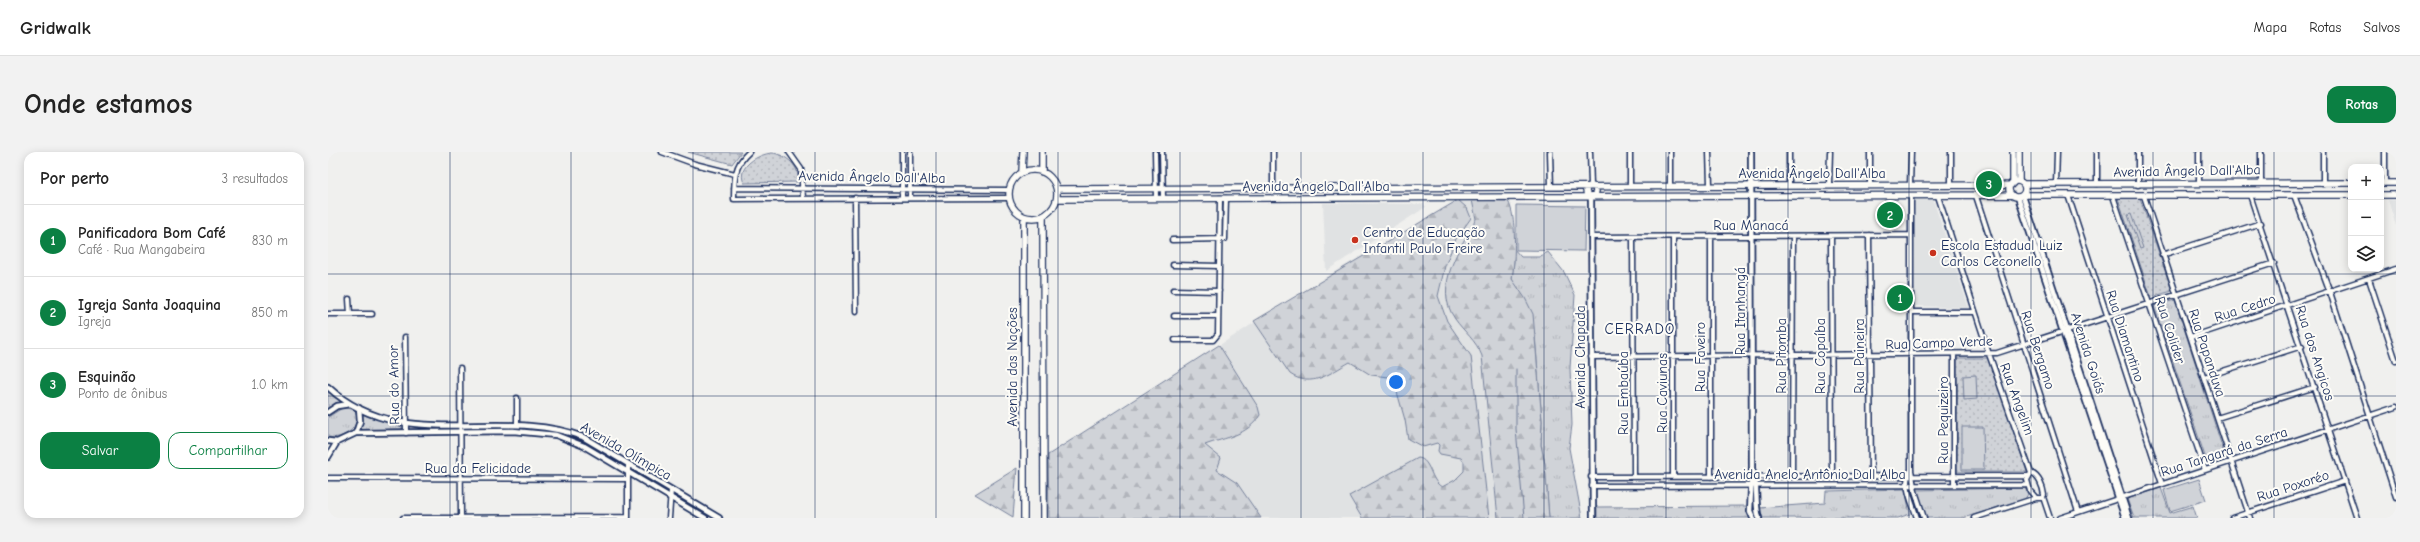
<!DOCTYPE html>
<html lang="pt">
<head>
<meta charset="utf-8">
<style>
	:root { --surface:#fff; --page:#f2f2f2; --text:#222; --muted:#767676; --line:#e0e0e0; --accent:#0b8043 }
	body { margin:0; font-family:"Comic Neue",sans-serif; background:var(--page); color:var(--text) }
	.controls { position:absolute; right:12px; top:12px; display:grid; overflow:hidden; border-radius:8px; box-shadow:0 2px 10px #0003 }
	.controls button { width:36px; height:36px; display:grid; place-items:center; padding:0; border:0; border-bottom:1px solid var(--line); background:var(--surface); color:var(--text); font:20px sans-serif }
	.you { position:absolute; left:1068px; top:230px; width:14px; height:14px; margin:-10px; border:3px solid #fff; border-radius:50%; background:#1a73e8; box-shadow:0 0 0 6px #1a73e833 }
	.badge { display:grid; place-items:center; width:26px; height:26px; border-radius:50%; background:var(--accent); color:#fff; font-size:13px; font-weight:700 }
	.pin { position:absolute; translate:-50% -50%; border:2px solid #fff; box-shadow:0 1px 4px #0006 }
	.list { margin:0; padding:0; list-style:none }
	h2 { display:flex; justify-content:space-between; align-items:center; height:52px; margin:0; padding:0 16px; font-size:17px }
	h2 small { font-size:13px; font-weight:400; color:var(--muted) }
	.list li { display:grid; grid-template-columns:26px 1fr auto; gap:12px; align-items:center; box-sizing:border-box; height:72px; padding:0 16px; border-top:1px solid var(--line) }
	.list b { display:block; font-size:15px; white-space:nowrap }
	.list p { margin:0; font-size:13px; white-space:nowrap; color:var(--muted) }
	.list em { font-size:13px; font-style:normal; color:var(--muted) }
	.actions { display:flex; gap:8px; padding:12px 16px }
	.actions a { flex:1; padding:9px 0; border:1px solid var(--accent); border-radius:12px; text-align:center; font-size:14px; color:var(--accent) }
	.actions .main { background:var(--accent); color:#fff }
	.icon { flex:none; width:22px; height:22px; fill:none; stroke:currentColor; stroke-width:2; stroke-linecap:round; stroke-linejoin:round }
	.map { position:relative; flex:none; width:2068px; height:366px; overflow:hidden; border-radius:12px }
	header { display:flex; align-items:center; gap:24px; box-sizing:border-box; height:56px; padding:0 20px; background:var(--surface); border-bottom:1px solid var(--line) }
	header strong { font-size:19px }
	nav { display:flex; gap:22px; margin-inline-start:auto; font-size:14px }
	.intro { display:flex; align-items:center; justify-content:space-between; box-sizing:border-box; height:96px; padding:0 24px }
	h1 { margin:0; font-size:28px }
	.button { padding:10px 18px; border-radius:12px; background:var(--accent); color:#fff; font-size:14px; font-weight:700 }
	main { display:flex; gap:24px; padding:0 24px }
	aside { flex:1; background:var(--surface); border-radius:12px; box-shadow:0 2px 10px #0003 }
	.map>svg:first-child { display:block }
	.built { fill:#e0e2e3 }
	.grass { fill:url(#grass-tufts); stroke:#76819b }
	.forest { fill:url(#forest-firs); stroke:#76819b }
	.park { fill:url(#park-dots); stroke:#76819b }
	.garden { fill:#d0d3d8; stroke:#76819b }
	.lines { fill:none; stroke-linecap:round; stroke-linejoin:round }
	.stream { stroke:#6f7b97; stroke-width:1 }
	.minor-casing { stroke:#1b2f5e; stroke-width:7 }
	.tertiary-casing { stroke:#1b2f5e; stroke-width:8 }
	.secondary-casing { stroke:#1b2f5e; stroke-width:8 }
	.minor { stroke:#fdfcf7; stroke-width:4 }
	.tertiary { stroke:#fdfcf7; stroke-width:4.5 }
	.secondary { stroke:#fdfcf7; stroke-width:5.5 }
	.grid { fill:none; stroke:#1b2f5e; stroke-width:1; stroke-opacity:0.55 }
	.poi-dot { fill:#c8321e; stroke:#fdfcf7; stroke-width:1.5 }
	.labels { text-anchor:middle; dominant-baseline:central; stroke-width:4; stroke-linejoin:round; paint-order:stroke }
	.street-label { font-size:14px; fill:#1b2f5e; stroke:#fdfcf7 }
	.poi-label { font-size:14px; fill:#1b2f5e; stroke:#fdfcf7; text-anchor:start }
	.neighbourhood-label { font-size:15px; letter-spacing:1px; fill:#1b2f5e; stroke:#fdfcf7 }
</style>
</head>
<body>
<header>
<strong>Gridwalk</strong>
<nav><a>Mapa</a><a>Rotas</a><a>Salvos</a></nav>
</header>
<div class="intro"><h1>Onde estamos</h1><a class="button">Rotas</a></div>
<main>
<aside>
<h2>Por perto<small>3 resultados</small></h2>
<ul class="list">
<li><span class="badge">1</span><div><b>Panificadora Bom Café</b><p>Café · Rua Mangabeira</p></div><em>830 m</em></li>
<li><span class="badge">2</span><div><b>Igreja Santa Joaquina</b><p>Igreja</p></div><em>850 m</em></li>
<li><span class="badge">3</span><div><b>Esquinão</b><p>Ponto de ônibus</p></div><em>1.0 km</em></li>
</ul>
<div class="actions"><a class="main">Salvar</a><a>Compartilhar</a></div>
</aside>
<div class="map">
<svg width="2068" height="366" viewBox="0 0 2068 366">
	<defs>
		<pattern id="grass-tufts" width="24" height="20" patternUnits="userSpaceOnUse"><rect width="24" height="20" fill="#d0d3d8"/><path d="M3 7l-1-3M5 7V3M7 7l1-3M15 17l-1-3M17 17v-4M19 17l1-3" fill="none" stroke="#b2b5bc"/></pattern>
		<pattern id="forest-firs" width="22" height="20" patternUnits="userSpaceOnUse"><rect width="22" height="20" fill="#d0d3d8"/><path d="M5 1l3.5 6h-7zM16 11l3.5 6h-7z" fill="#b2b5bc"/></pattern>
		<pattern id="park-dots" width="8" height="8" patternUnits="userSpaceOnUse"><rect width="8" height="8" fill="#d0d3d8"/><path d="M2 2h.1M6 6h.1" fill="none" stroke="#b2b5bc" stroke-width="1.8" stroke-linecap="round"/></pattern>
	</defs>
	<rect width="100%" height="100%" fill="#f0f0ee"/>
	<filter id="ink" filterUnits="userSpaceOnUse"><feTurbulence type="fractalNoise" baseFrequency=".025" numOctaves="2"/><feDisplacementMap in="SourceGraphic" scale="8" xChannelSelector="R" yChannelSelector="G"/><feConvolveMatrix kernelMatrix="1 2 1 2 8 2 1 2 1" color-interpolation-filters="sRGB"/></filter>
	<g filter="url(#ink)">
		<path class="built" d="M1586 47H1605L1641 156 1587 154Z
			M1130 48H1144L1148 67 1140 82 1149 191 1154 204 1170 366H721L720 303 1001 123Z
			M2060 48H2068V74Z
			M995 51 1096 52 1098 55 998 119Z"/>
		<path class="grass" d="M1185 96 1193 105H1211L1220 100 1236 120 1247 143 1242 216 1244 273 1241 296 1254 366H1221L1217 312 1213 293 1214 269 1207 183 1184 127 1186 109Z
			M1847 148 1898 307 1880 313 1826 154Z
			M0 239H1L14 250 0 256Z
			M16 255 27 258C36 274 14 289 0 285V265Z
			M35 262 74 275V277L33 278Z
			M1697 336 1700 342 1697 347 1635 366H1597L1589 338Z
			M1833 336 1842 361 1865 354 1869 366H1806L1799 347Z
			M1577 337 1582 362 1570 366H1434L1431 356 1497 351 1498 339Z
			M1419 354 1422 366H1269V355Z"/>
		<path class="forest" d="M1130 48 1139 56 1143 66 1128 87 1117 114 1110 144 1119 169 1143 204 1161 366H1034L1021 344 1090 306C1103 307 1102 329 1114 335L1127 328 1136 319V310L1133 306 1112 302 1110 299 1111 293 1109 291 1095 295 1080 287 1077 268 1069 240 1060 225 1043 223 1022 210C1002 221 984 237 962 222L926 169Z
			M1144 48 1180 49C1189 65 1187 108 1184 127L1197 146 1205 162 1214 269 1213 293 1217 312 1221 366H1170L1154 204C1148 188 1136 180 1127 167 1104 134 1133 95 1148 67Z
			M891 193 930 255 932 263C919 284 898 285 877 293L893 306 889 318 909 331 933 366H721L720 303Z
			M689 316 685 365 647 342Z"/>
		<path class="park" d="M360 0H413L404 12Z
			M444 1C457 2 474 15 469 30L416 31C408 14 431 2 444 1Z
			M1790 46H1812L1844 139 1823 145Z
			M1629 206H1661L1699 320H1629Z"/>
		<path class="garden" d="M1188 53 1257 54 1256 99 1188 98Z
			M1803 62 1815 96 1812 97 1800 63Z
			M1648 223 1649 247 1636 248 1635 224Z
			M1634 275H1655L1656 318H1634Z
			M1871 327 1878 348 1842 359 1836 338Z"/>
		<g class="lines">
			<path class="stream" d="M1188 217V277L1196 366"/>
			<g class="minor-casing">
				<path id="minor" d="M334 0 367 12 407 22
					M421 0C406 13 406 28 406 47L681 46
					M461 0 473 17 475 46
					M574 0V46
					M582 0V46
					M827 0 828 46
					M834 0 835 46
					M945 0V37
					M1222 0 1223 35
					M1262 0 1263 34
					M1302 0V34
					M1342 0V34
					M1381 0 1382 33
					M1769 0V32
					M1810 0V33
					M1933 0V30
					M1995 0V32
					M2057 0V31
					M1871 31V0
					M1461 32V0
					M1501 32 1502 0
					M1623 32V0
					M1728 32 1729 0
					M1542 33V0
					M1582 33 1583 0
					M406 36 681 38
					M1740 43 1834 332
					M1922 43 2029 366
					M1966 43 2002 140 2068 345
					M1583 44V318L1587 339 1596 366
					M1610 44 1661 202 1703 321
					M1648 44 1750 360
					M1785 44 1877 318
					M1816 44 1922 366
					M527 46 528 160
					M1541 83 1543 325
					M1383 84V325
					M1503 84 1504 325
					M1263 85 1583 83
					M1305 85 1306 325
					M844 88 897 87 898 46
					M1834 103 1933 71
					M845 113 891 114
					M2041 127 2068 209
					M845 138 891 139
					M21 147 22 162
					M1583 160H1647
					M0 162H44
					M846 164H890
					M77 185 78 281
					M1863 185 2068 117
					M847 188H885L890 182 892 46
					M1626 203V333
					M1263 205 1669 201 1946 111
					M132 216 133 366
					M1876 225 1974 194
					M189 246V273
					M1889 266 1987 235
					M1583 318C1573 330 1585 352 1589 366
					M1703 321C1711 324 1715 335 1716 343L1714 346H1708L1702 339 1699 328Z
					M1263 325 1700 324
					M1345 325V85
					M1464 325 1465 84
					M0 326 300 327
					M1264 334 1700 333
					M1715 345 1722 366
					M75 366 300 365
					M300 366V312
					M341 366 343 338
					M1646 366 1708 346
					M1732 366 2068 255
					M1904 366 2017 329"/>
			</g>
			<g class="tertiary-casing">
				<path id="tertiary" d="M1423 0 1424 317 1422 359 1425 366
					M1263 44 1265 366
					M1695 44 1801 366
					M1690 45 1797 366
					M0 235C73 303 171 253 255 285L391 366
					M0 260 9 254 22 252
					M28 281 32 269 31 256
					M0 289 9 290
					M0 305 9 290 28 281 185 279 228 283 256 294 377 366
					M1424 317C1431 332 1426 350 1431 366"/>
			</g>
			<g class="secondary-casing">
				<path id="secondary" d="M714 0V20
					M1691 0V29
					M681 42a24 24 0 1 1 48 0a24 24 0 1 1-48 0Z
					M694 20 695 0
					M1681 37a8 8 0 1 1 16 0a8 8 0 1 1-16 0Z
					M1685 31V0
					M2053 31H2068
					M1696 32 2023 31
					M1258 39a5 5 0 1 1 10 0a5 5 0 1 1-10 0Z
					M729 37 1683 33
					M1696 43H2023
					M2053 43H2068
					M729 47 1684 43
					M696 65V366
					M715 65 716 366"/>
			</g>
			<use href="#minor" class="minor"/>
			<use href="#tertiary" class="tertiary"/>
			<use href="#secondary" class="secondary"/>
		</g>
	</g>
	<path class="grid" d="M122 0V366M243 0V366M365 0V366M487 0V366M608 0V366M730 0V366M852 0V366M973 0V366M1095 0V366M1216 0V366M1338 0V366M1460 0V366M1581 0V366M1703 0V366M1825 0V366M1946 0V366M0 122H2068M0 244H2068"/>
	<g class="poi-dot">
		<circle cx="1027" cy="88" r="4"/>
		<circle cx="1605" cy="101" r="4"/>
	</g>
	<g class="labels">
		<g class="street-label">
			<text transform="translate(1859 19) rotate(-1)">Avenida Ângelo Dall'Alba</text>
			<text x="1484" y="21">Avenida Ângelo Dall'Alba</text>
			<text transform="translate(544 25) rotate(1)">Avenida Ângelo Dall'Alba</text>
			<text x="988" y="34">Avenida Ângelo Dall'Alba</text>
			<text x="1423" y="73">Rua Manacá</text>
			<text transform="translate(1917 156) rotate(-18)">Rua Cedro</text>
			<text transform="translate(1412 159) rotate(-90)">Rua Itanhangá</text>
			<text transform="translate(1842 178) rotate(72)">Rua Colider</text>
			<text transform="translate(1797 184) rotate(72)">Rua Diamantino</text>
			<text transform="translate(1611 191) rotate(-2)">Rua Campo Verde</text>
			<text transform="translate(1710 198) rotate(72)">Rua Bergamo</text>
			<text transform="translate(1760 201) rotate(72)">Avenida Goiás</text>
			<text transform="translate(1879 201) rotate(72)">Rua Papanduva</text>
			<text transform="translate(1987 201) rotate(72)">Rua dos Angicos</text>
			<text transform="translate(1453 204) rotate(-90)">Rua Pitomba</text>
			<text transform="translate(1492 204) rotate(-90)">Rua Copaíba</text>
			<text transform="translate(1531 204) rotate(-90)">Rua Paineira</text>
			<text transform="translate(1252 205) rotate(-90)">Avenida Chapada</text>
			<text transform="translate(1372 205) rotate(-90)">Rua Faveiro</text>
			<text transform="translate(684 215) rotate(-90)">Avenida das Nações</text>
			<text transform="translate(66 233) rotate(-91)">Rua do Amor</text>
			<text transform="translate(1295 241) rotate(-90)">Rua Embaúba</text>
			<text transform="translate(1334 241) rotate(-90)">Rua Caviunas</text>
			<text transform="translate(1689 247) rotate(70)">Rua Angelim</text>
			<text transform="translate(1615 268) rotate(-90)">Rua Pequizeiro</text>
			<text transform="translate(298 299) rotate(30)">Avenida Olímpica</text>
			<text transform="translate(1896 300) rotate(-18)">Rua Tangará da Serra</text>
			<text x="150" y="316">Rua da Felicidade</text>
			<text x="1482" y="322">Avenida Anelo Antônio Dall Alba</text>
			<text transform="translate(1965 334) rotate(-18)">Rua Poxoréo</text>
		</g>
		<g class="poi-label">
			<text x="1035" y="80">Centro de Educação<tspan x="1035" dy="16">Infantil Paulo Freire</tspan></text>
			<text x="1613" y="93">Escola Estadual Luiz<tspan x="1613" dy="16">Carlos Ceconello</tspan></text>
		</g>
		<g class="neighbourhood-label">
			<text x="1312" y="177">CERRADO</text>
		</g>
	</g>
</svg>
<div class="controls">
<button>+</button>
<button>−</button>
<button><svg class="icon" aria-label="layers" viewBox="0 0 24 24"><path d="M12 4l9 5-9 5-9-5zM3 14l9 5 9-5"/></svg></button>
</div>
<div class="you"></div>
<div class="pin badge" style="left:1572px;top:146px">1</div>
<div class="pin badge" style="left:1562px;top:63px">2</div>
<div class="pin badge" style="left:1661px;top:32px">3</div>
</div>
</main>
</body>
</html>
